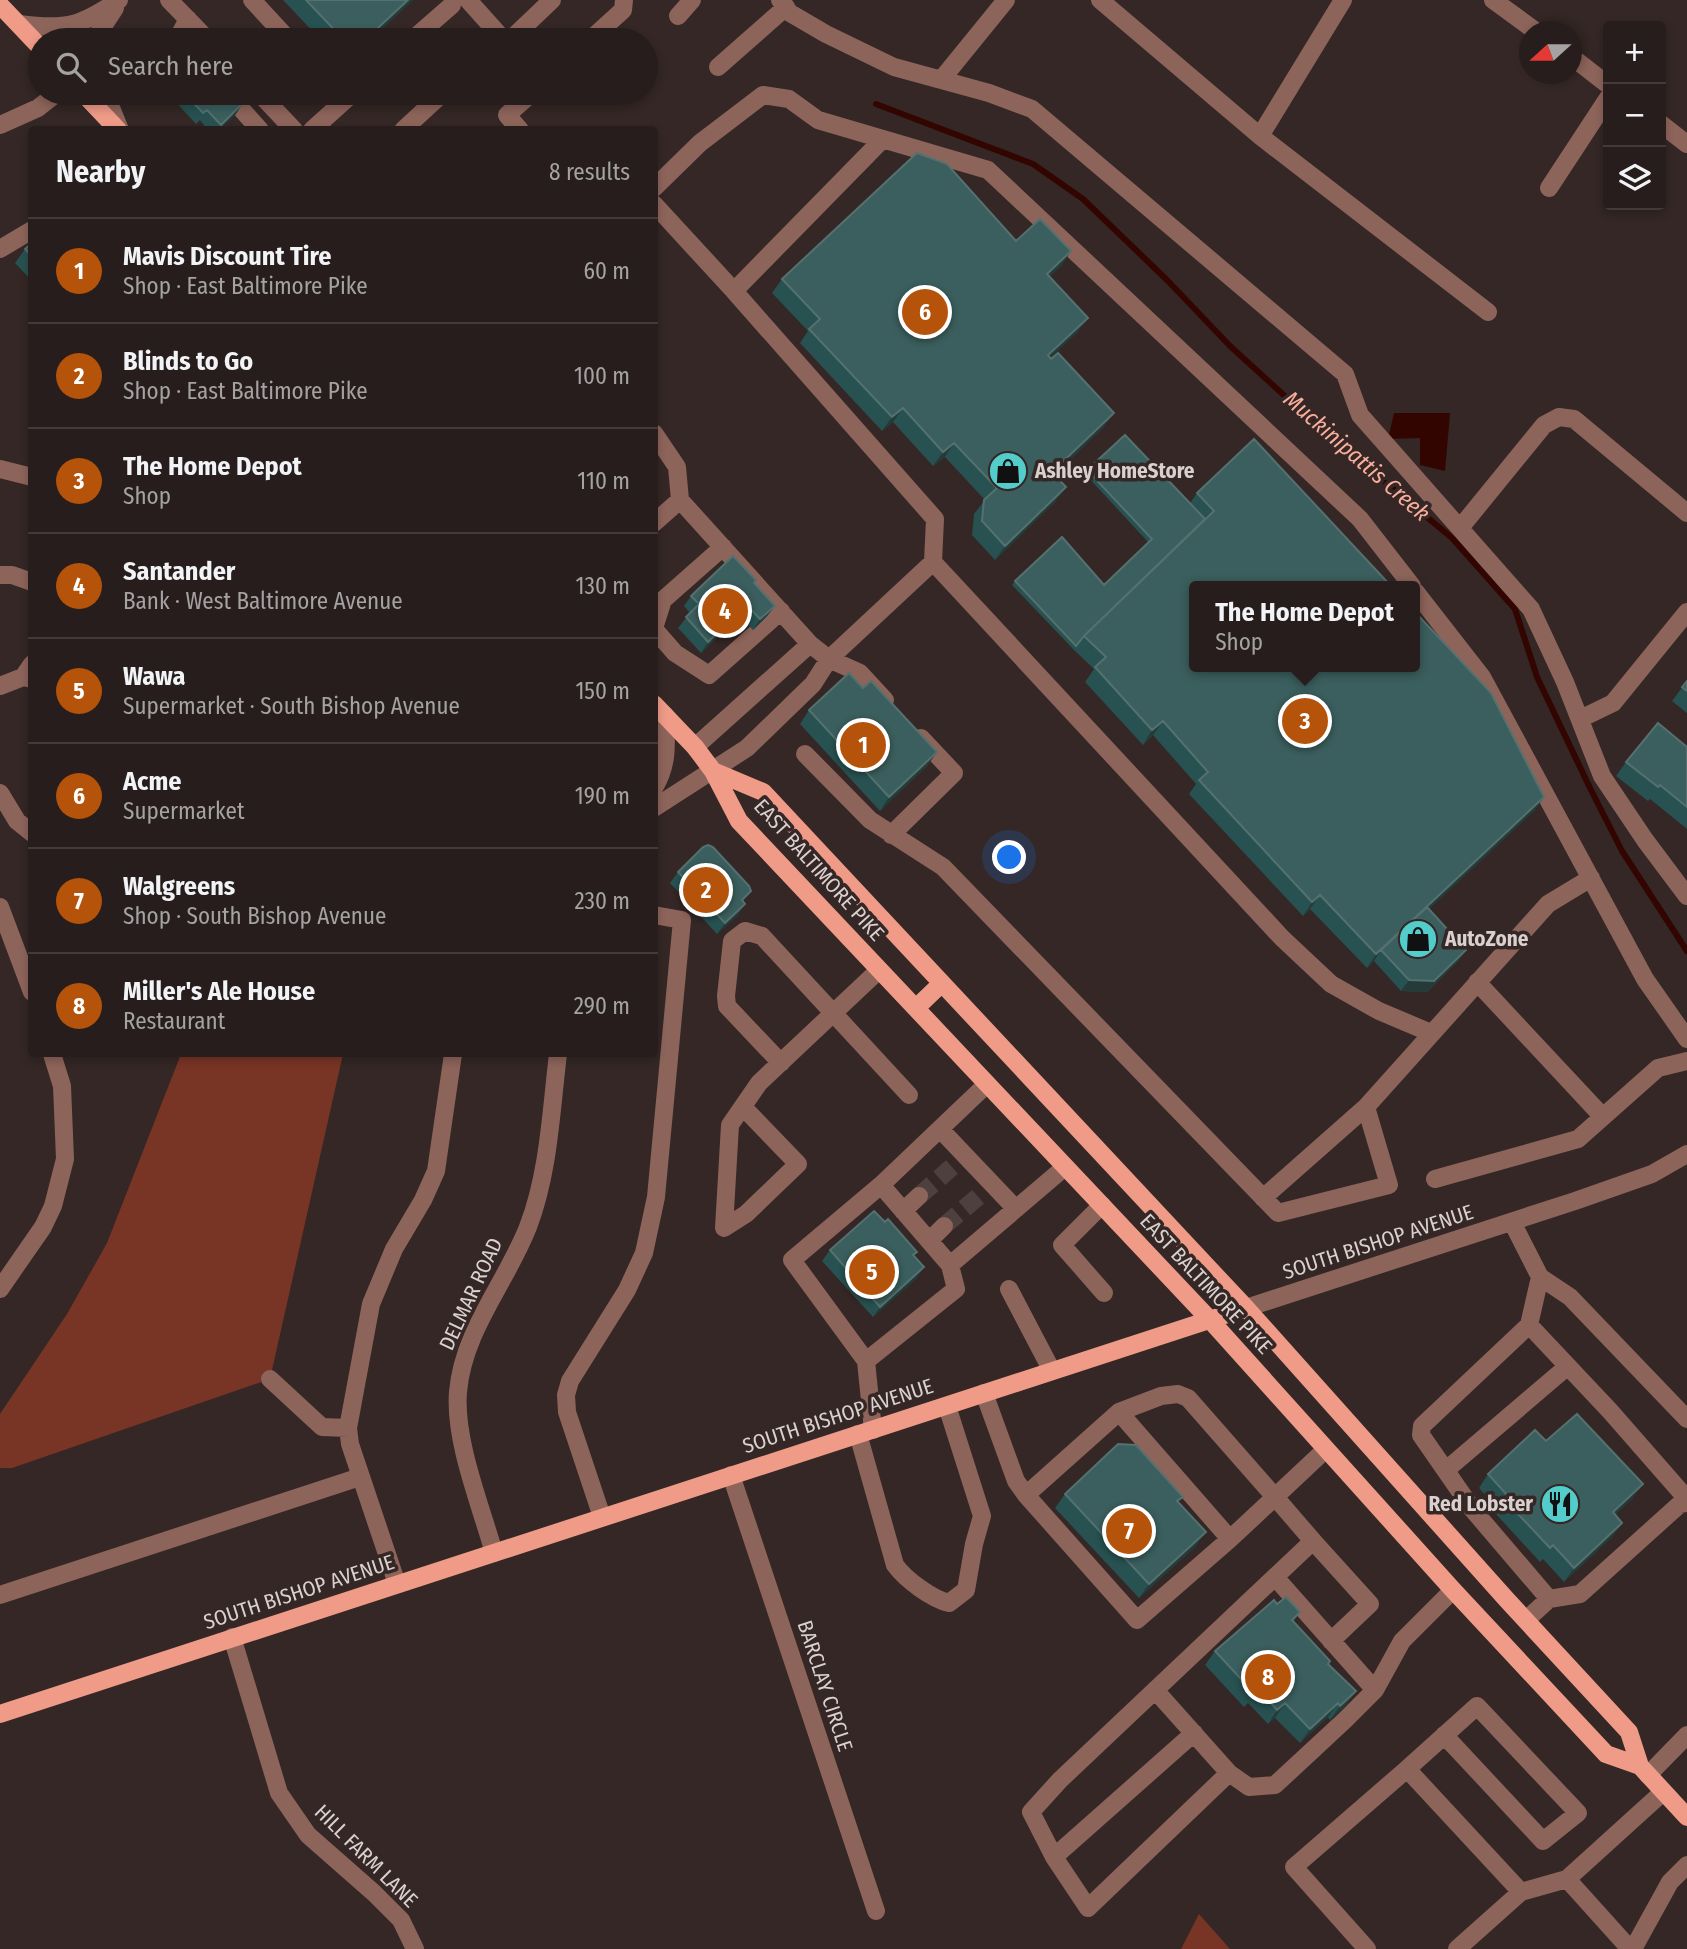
<!DOCTYPE html>
<html lang="en">
<head>
<meta charset="utf-8">
<style>
	:root { --surface:#271d1c; --page:#332a29; --text:#f1f3f6; --muted:#a4a2a3; --line:#433b3b; --accent:#b45309 }
	body { margin:0; font-family:"Fira Sans Condensed",sans-serif; background:var(--page); color:var(--text) }
	.controls { position:absolute; right:21px; top:21px; display:grid; overflow:hidden; border-radius:7px; box-shadow:0 4px 10px #0003 }
	.controls button { width:63px; height:63px; display:grid; place-items:center; padding:0; border:0; border-bottom:2px solid var(--line); background:var(--surface); color:var(--text); font:35px sans-serif }
	.compass { position:absolute; left:1519px; top:21px; width:63px; height:63px; border-radius:50%; background:var(--surface); box-shadow:0 4px 10px #0003; rotate:249deg }
	.you { position:absolute; left:1010px; top:858px; width:24px; height:24px; margin:-18px; border:5px solid #fff; border-radius:50%; background:#1a73e8; box-shadow:0 0 0 10px #1a73e833 }
	.badge { display:grid; place-items:center; width:46px; height:46px; border-radius:50%; background:var(--accent); color:#fff; font-size:23px; font-weight:700 }
	.pin { position:absolute; translate:-50% -50%; border:4px solid #fff; box-shadow:0 2px 7px #0006 }
	.popup { position:absolute; left:1189px; top:581px; width:231px; height:91px; box-sizing:border-box; display:grid; place-content:center; border-radius:7px; background:var(--surface); filter:drop-shadow(0 2px 5px #0005); font-size:23px; white-space:nowrap; color:var(--muted) }
	.popup b { font-size:26px; color:var(--text) }
	.popup::after { content:''; position:absolute; left:50%; top:100%; margin-left:-14px; border:14px solid transparent; border-top-color:var(--surface) }
	.list { margin:0; padding:0; list-style:none }
	h2 { display:flex; justify-content:space-between; align-items:center; height:91px; margin:0; padding:0 28px; font-size:30px }
	h2 small { font-size:23px; font-weight:400; color:var(--muted) }
	.list li { display:grid; grid-template-columns:46px 1fr auto; gap:21px; align-items:center; box-sizing:border-box; height:105px; padding:0 28px; border-top:2px solid var(--line) }
	.list b { display:block; font-size:26px; white-space:nowrap }
	.list p { margin:0; font-size:23px; white-space:nowrap; color:var(--muted) }
	.list em { font-size:23px; font-style:normal; color:var(--muted) }
	.icon { flex:none; width:38px; height:38px; fill:none; stroke:currentColor; stroke-width:2; stroke-linecap:round; stroke-linejoin:round }
	.map { position:relative; flex:none; width:1687px; height:1949px; overflow:hidden }
	.search { position:absolute; background:var(--surface); box-shadow:0 4px 10px #0003; left:28px; top:28px; width:630px; height:77px; display:flex; align-items:center; gap:18px; box-sizing:border-box; padding:0 24px; border-radius:38px; color:var(--muted); font-size:26px }
	.panel { position:absolute; background:var(--surface); box-shadow:0 4px 10px #0003; left:28px; top:126px; width:630px; height:931px; border-radius:7px }
	.map>svg:first-child { display:block }
	.green { fill:#783525 }
	.water { fill:#320500 }
	.lines { fill:none; stroke-linecap:round; stroke-linejoin:round }
	.stream { stroke:#320500; stroke-width:6 }
	.minor-tunnel { stroke:#4d403e; stroke-width:18; stroke-dasharray:18 9; stroke-linecap:butt }
	.minor { stroke:#8d645a; stroke-width:18 }
	.major { stroke:#ef9b87; stroke-width:18 }
	.wall { fill:#275251 }
	.shaded-wall { fill:#243b39 }
	.building { fill:#3b5f5e; stroke:#547170; stroke-width:2 }
	.labels { text-anchor:middle; dominant-baseline:central; stroke-width:7; stroke-linejoin:round; paint-order:stroke }
	.poi-label { font-size:21px; font-weight:bold; fill:#dad1cf; stroke:#342725; text-anchor:start }
	.street-label { font-size:21px; fill:#dad1cf; stroke:#342725 }
	.water-label { font-size:23px; font-style:italic; fill:#faaf9d; stroke:#342725 }
</style>
</head>
<body>
<div class="map">
<svg width="1687" height="1949" viewBox="0 0 1687 1949">
	<rect width="100%" height="100%" fill="#342725"/>
	<path class="green" d="M181 1054H343L270 1379 12 1468H0V1414L67 1314 107 1243Z
		M1199 1914 1230 1949H1181Z"/>
	<path class="water" d="M1394 413H1450L1445 471 1420 465V438L1388 439Z"/>
	<g class="lines">
		<path class="stream" d="M876 104 1033 164 1083 199 1168 281 1230 346 1320 428 1452 538 1515 609 1537 677 1590 788 1622 851 1687 951"/>
		<path class="minor-tunnel" d="M919 1196 952 1167
			M944 1226 979 1196"/>
		<path class="minor" d="M169 0 208 40
			M252 0 289 40
			M468 0 502 38 509 40
			M780 0 790 13 826 34 894 67 989 93 1032 109 1345 374 1360 415 1531 609 1565 682 1602 776 1645 840 1687 896
			M1100 0 1260 136 1488 312
			M1493 0 1537 32
			M678 16 692 0
			M19 24C66 30 79 27 119 0
			M94 40 115 8
			M181 40 180 34 188 19
			M412 40 452 5
			M510 40 552 0
			M590 40 623 10 624 0
			M1572 57 1608 85
			M718 67 786 7
			M941 80 1006 0
			M105 93 120 130
			M227 93 260 130
			M259 93 294 130
			M1661 124 1687 144
			M0 125 38 108 57 93
			M312 130 353 93
			M403 130 443 93
			M520 130 507 115 532 93
			M1260 136 1343 0
			M883 139 734 291 935 519 933 562
			M654 188 700 143 763 95 789 99 818 120 988 170 1360 519 1412 586
			M1549 188 1608 98
			M654 204 734 291
			M0 249 32 230
			M654 433 677 467 680 500
			M0 469 32 477
			M654 523 680 500 810 644 829 659 860 673 885 700
			M1460 528 1544 425 1559 417 1574 419 1687 513
			M0 575H12L32 582
			M1415 591 1482 677 1645 979 1687 1039
			M654 628 663 600 723 547
			M654 629 675 653 709 675 781 611
			M32 664 23 677 32 679
			M0 686 23 677
			M1580 719 1613 703 1687 612
			M695 747 810 644
			M805 754 870 820 943 867 1278 1213 1389 1185 1366 1107 1548 904 1591 878
			M654 788C669 763 666 743 665 715
			M0 793 17 821 32 833
			M654 808 747 748 813 684 829 659 933 562 1282 938 1331 984 1379 1011 1431 1033
			M891 835 954 773 921 738
			M0 907 32 992
			M1477 982 1603 1117
			M781 1063 727 1006 726 996 732 941 745 931 762 936 909 1095
			M743 1107 798 1164 746 1214 724 1228 730 1125 759 1083 879 970
			M940 1129 1016 1209
			M1435 1179 1578 1139 1658 1068 1687 1061
			M881 1185 950 1265
			M1263 1198 1366 1107
			M1102 1205 1062 1245 1104 1293
			M903 1211 919 1196
			M1512 1222 1540 1277 1570 1297 1687 1419
			M929 1241 944 1226
			M1540 1277 1529 1325 1422 1426 1421 1435 1473 1510 1549 1599
			M0 1289 43 1227 53 1206 65 1159 62 1086 52 1054
			M1009 1289 1052 1371
			M1246 1308 1575 1201 1652 1174 1687 1154
			M1529 1325 1610 1411 1687 1499
			M866 1361 956 1289 950 1265 1065 1167
			M270 1379 322 1427 348 1428
			M984 1393 1016 1481 1026 1495 1119 1412 1161 1396 1178 1394 1188 1398 1275 1497 1325 1450
			M1119 1412 1230 1539 1275 1497 1313 1541 1060 1780 1031 1812 1054 1857 1088 1908 1229 1773
			M873 1430 866 1361 792 1260 881 1185 987 1084
			M858 1434 895 1565C906 1580 932 1599 949 1603L966 1590 974 1544 982 1516 947 1406
			M1446 1470 1568 1366
			M731 1475 876 1911
			M1026 1495 1137 1620 1230 1539
			M602 1517 567 1412 566 1395 570 1381 627 1290 644 1253 656 1197 682 920 654 915
			M1313 1541 1370 1604 1331 1641
			M494 1553C481 1506 454 1441 458 1392 463 1331 506 1283 528 1227 549 1172 551 1111 558 1054
			M1275 1577 1375 1690
			M397 1584 350 1444 348 1428 371 1304 394 1249 423 1200 436 1171 453 1054
			M0 1595 360 1477
			M1526 1620 1549 1599 1580 1594 1680 1504 1687 1503
			M232 1637 279 1793 308 1835 374 1893 401 1920 415 1949
			M1155 1690 1229 1773 1249 1787 1275 1785 1345 1720 1375 1690 1402 1641 1453 1590
			M1444 1735 1543 1841 1578 1813 1477 1706 1407 1769 1521 1892
			M1648 1775 1687 1735
			M1054 1857 1194 1733
			M1567 1879 1630 1949
			M1367 1949 1294 1867 1407 1769
			M1457 1949 1521 1892 1567 1879 1663 1792
			M1633 1949 1670 1882 1687 1865"/>
		<path class="major" d="M0 5 40 47
			M83 93 118 130
			M654 704 695 747 713 771 739 821 1211 1321 1453 1590 1606 1754 1640 1766
			M713 771 763 792 1246 1308 1507 1600 1629 1732 1640 1766 1687 1817
			M916 1008 942 983
			M0 1714 1246 1308"/>
	</g>
	<path class="wall" d="M283 0H413L370 40H321Z
		M174 93H233L236 114 219 130H208L200 120 196 124 172 98 175 93Z
		M1016 241 1071 251 1062 265 1049 277 1078 332 1050 357 1104 427 1054 475 1056 501 995 560 972 535 974 514 985 500 945 457 933 466 893 422 882 431 800 343 808 331 772 293 782 279Z
		M32 243V281L15 263 25 249Z
		M1087 470 1190 503 1197 493 1544 797 1534 811 1429 909 1466 950 1459 960 1427 992 1401 991 1374 961 1367 968 1310 909 1303 916 1189 794 1196 784 1153 735 1143 745 1085 682 1094 669 1074 650 1012 585 1015 581 1104 585 1148 542 1085 474Z
		M754 583 775 606 767 616 753 630 740 616 701 653 678 628 690 613 684 606 691 596Z
		M1687 681V713L1672 701Z
		M863 688 937 752 927 766 880 811 800 724 809 710Z
		M1687 747V829L1650 799 1648 801 1616 776 1626 762Z
		M678 872 744 902 738 915 717 934 670 883Z
		M885 1222 917 1252 914 1256 917 1278 873 1317 822 1261 830 1250Z
		M1546 1441 1633 1498 1615 1515 1622 1523 1612 1537 1564 1582 1543 1559 1540 1562 1495 1513 1498 1509 1479 1488 1488 1474Z
		M1065 1494 1179 1503 1196 1546 1139 1598 1055 1508Z
		M1277 1604 1300 1612 1293 1622 1328 1664 1356 1691 1346 1705 1330 1720 1328 1717 1300 1743 1275 1718 1268 1724 1248 1703 1244 1707 1205 1665 1215 1651Z"/>
	<path class="shaded-wall" d="M408 0H413L370 40H365Z
		M243 103 236 114 219 130H217L221 125Z
		M1071 251 1062 265 1037 288 1047 274Z
		M1088 318 1078 332 1038 369 1048 355Z
		M903 408 893 422 882 431 892 417Z
		M1114 413 1104 427 1042 486 1052 472Z
		M954 443 945 457 933 466 943 452Z
		M1066 487 1056 501 995 560 1005 546Z
		M747 605 740 616 701 653 708 642Z
		M775 606 767 616 753 630 760 619Z
		M1163 721 1153 735 1143 745 1152 730Z
		M937 752 927 766 880 811 889 797Z
		M1544 797 1534 811 1383 952 1381 950 1374 961 1367 968 1376 954Z
		M1320 895 1310 909 1303 916 1312 902Z
		M745 904 738 915 717 934 725 923Z
		M1466 950 1459 960 1427 992 1401 991 1409 980Z
		M924 1267 917 1278 873 1317 880 1307Z
		M1643 1484 1633 1498 1603 1527 1613 1512Z
		M1622 1523 1612 1537 1564 1582 1574 1568Z
		M1206 1532 1196 1546 1139 1598 1149 1584Z
		M1356 1691 1346 1705 1330 1720 1340 1706Z
		M1285 1703 1275 1718 1268 1724 1277 1710Z
		M1338 1703 1328 1717 1300 1743 1310 1729Z"/>
	<path class="building" d="M306 0H408L365 40H344Z
		M184 93H233L243 103 221 125 207 110 203 113Z
		M917 153 947 164 1016 241 1040 219 1071 251 1047 274 1088 318 1048 355 1051 359 1058 353 1114 413 1052 472 1066 487 1005 546 982 521 984 500 997 488 954 443 943 452 903 408 892 417 809 329 820 319 782 279Z
		M32 243V256L25 249Z
		M1125 435 1205 519 1084 636 1076 646 1015 581 1062 537 1104 585 1152 539 1087 470Z
		M1254 439 1391 586H1195V667H1415V612L1491 693 1544 797 1376 954 1320 895 1312 902 1199 780 1208 772 1163 721 1152 730 1095 667 1106 657 1084 636 1214 511 1197 493Z
		M733 556 756 580 754 583 775 606 760 619 747 605 708 642 686 617 699 604 691 596Z
		M849 673 863 688 871 681 937 752 889 797 809 710Z
		M1687 681V691L1682 687Z
		M1658 723 1687 747V807L1660 785 1658 787 1626 762Z
		M708 845 713 847 749 886 751 891 742 900 745 904 725 923 678 872 703 847Z
		M1427 907 1466 950 1434 981 1409 980 1381 950Z
		M874 1211 885 1222 888 1219 917 1252 913 1255 924 1267 880 1307 830 1250Z
		M1577 1414 1643 1484 1613 1512 1622 1523 1574 1568 1553 1545 1550 1548 1504 1499 1508 1496 1488 1474 1535 1430 1546 1441Z
		M1118 1444 1136 1445 1183 1497 1177 1501 1206 1532 1149 1584 1065 1494Z
		M1286 1597 1300 1612 1292 1620 1330 1661 1328 1664 1356 1691 1340 1706 1338 1703 1310 1729 1285 1703 1277 1710 1258 1688 1254 1693 1215 1651 1274 1600 1277 1604Z"/>
	<defs>
		<g id="shop-disc" transform="scale(2.0125)"><circle r="9.5" fill="#53cdcb" stroke="#342725"/><path d="M-5-2.5h2.3a2.7 3.5 0 0 1 5.4 0H5L5.5 6h-11ZM-1.5-2.5h3a1.5 2.3 0 0 0-3 0Z" fill="#111"/></g>
		<g id="restaurant-disc" transform="scale(2.0125)"><circle r="9.5" fill="#53cdcb" stroke="#342725"/><path d="M-5-6h1v4h1v-4h1v4h1v-4h1v5L-1.5 .5V6h-2V.5L-5-1ZM5-6V6H3V1.5H1.5Q1.5-4 5-6Z" fill="#111"/></g>
	</defs>
	<g fill-rule="evenodd">
		<use href="#shop-disc" x="1008" y="471"/>
		<use href="#shop-disc" x="1418" y="939"/>
		<use href="#restaurant-disc" x="1560" y="1504"/>
	</g>
	<g class="labels">
		<g class="poi-label">
			<text x="1035" y="471">Ashley HomeStore</text>
			<text x="1445" y="939">AutoZone</text>
			<text x="1533" y="1504" text-anchor="end">Red Lobster</text>
		</g>
		<g class="street-label">
			<text transform="translate(819 870) rotate(48)">EAST BALTIMORE PIKE</text>
			<text transform="translate(1378 1242) rotate(-18)">SOUTH BISHOP AVENUE</text>
			<text transform="translate(1206 1284) rotate(47)">EAST BALTIMORE PIKE</text>
			<text transform="translate(471 1294) rotate(-65)">DELMAR ROAD</text>
			<text transform="translate(838 1416) rotate(-18)">SOUTH BISHOP AVENUE</text>
			<text transform="translate(299 1592) rotate(-18)">SOUTH BISHOP AVENUE</text>
			<text transform="translate(825 1686) rotate(72)">BARCLAY CIRCLE</text>
			<text transform="translate(366 1856) rotate(45)">HILL FARM LANE</text>
		</g>
		<g class="water-label">
			<text transform="translate(1357 456) rotate(41)">Muckinipattis Creek</text>
		</g>
	</g>
</svg>
<div class="controls">
<button>+</button>
<button>−</button>
<button><svg class="icon" aria-label="layers" viewBox="0 0 24 24"><path d="M12 4l9 5-9 5-9-5zM3 14l9 5 9-5"/></svg></button>
</div>
<svg class="compass" viewBox="-18 -18 36 36"><path d="M0-13l5 13h-10z" fill="#e53935"/><path d="M0 13l5-13h-10z" fill="#a4a2a3"/></svg>
<div class="you"></div>
<div class="pin badge" style="left:863px;top:745px">1</div>
<div class="pin badge" style="left:706px;top:890px">2</div>
<div class="pin badge" style="left:1305px;top:721px">3</div>
<div class="popup"><b>The Home Depot</b>Shop</div>
<div class="pin badge" style="left:725px;top:611px">4</div>
<div class="pin badge" style="left:872px;top:1272px">5</div>
<div class="pin badge" style="left:925px;top:312px">6</div>
<div class="pin badge" style="left:1129px;top:1531px">7</div>
<div class="pin badge" style="left:1268px;top:1677px">8</div>
<div class="search"><svg class="icon" aria-label="search" viewBox="0 0 24 24"><circle cx="10" cy="10" r="6"/><path d="M15 15l6 6"/></svg>Search here</div>
<section class="panel">
<h2>Nearby<small>8 results</small></h2>
<ul class="list">
<li><span class="badge">1</span><div><b>Mavis Discount Tire</b><p>Shop · East Baltimore Pike</p></div><em>60 m</em></li>
<li><span class="badge">2</span><div><b>Blinds to Go</b><p>Shop · East Baltimore Pike</p></div><em>100 m</em></li>
<li><span class="badge">3</span><div><b>The Home Depot</b><p>Shop</p></div><em>110 m</em></li>
<li><span class="badge">4</span><div><b>Santander</b><p>Bank · West Baltimore Avenue</p></div><em>130 m</em></li>
<li><span class="badge">5</span><div><b>Wawa</b><p>Supermarket · South Bishop Avenue</p></div><em>150 m</em></li>
<li><span class="badge">6</span><div><b>Acme</b><p>Supermarket</p></div><em>190 m</em></li>
<li><span class="badge">7</span><div><b>Walgreens</b><p>Shop · South Bishop Avenue</p></div><em>230 m</em></li>
<li><span class="badge">8</span><div><b>Miller's Ale House</b><p>Restaurant</p></div><em>290 m</em></li>
</ul>
</section>
</div>
</body>
</html>
